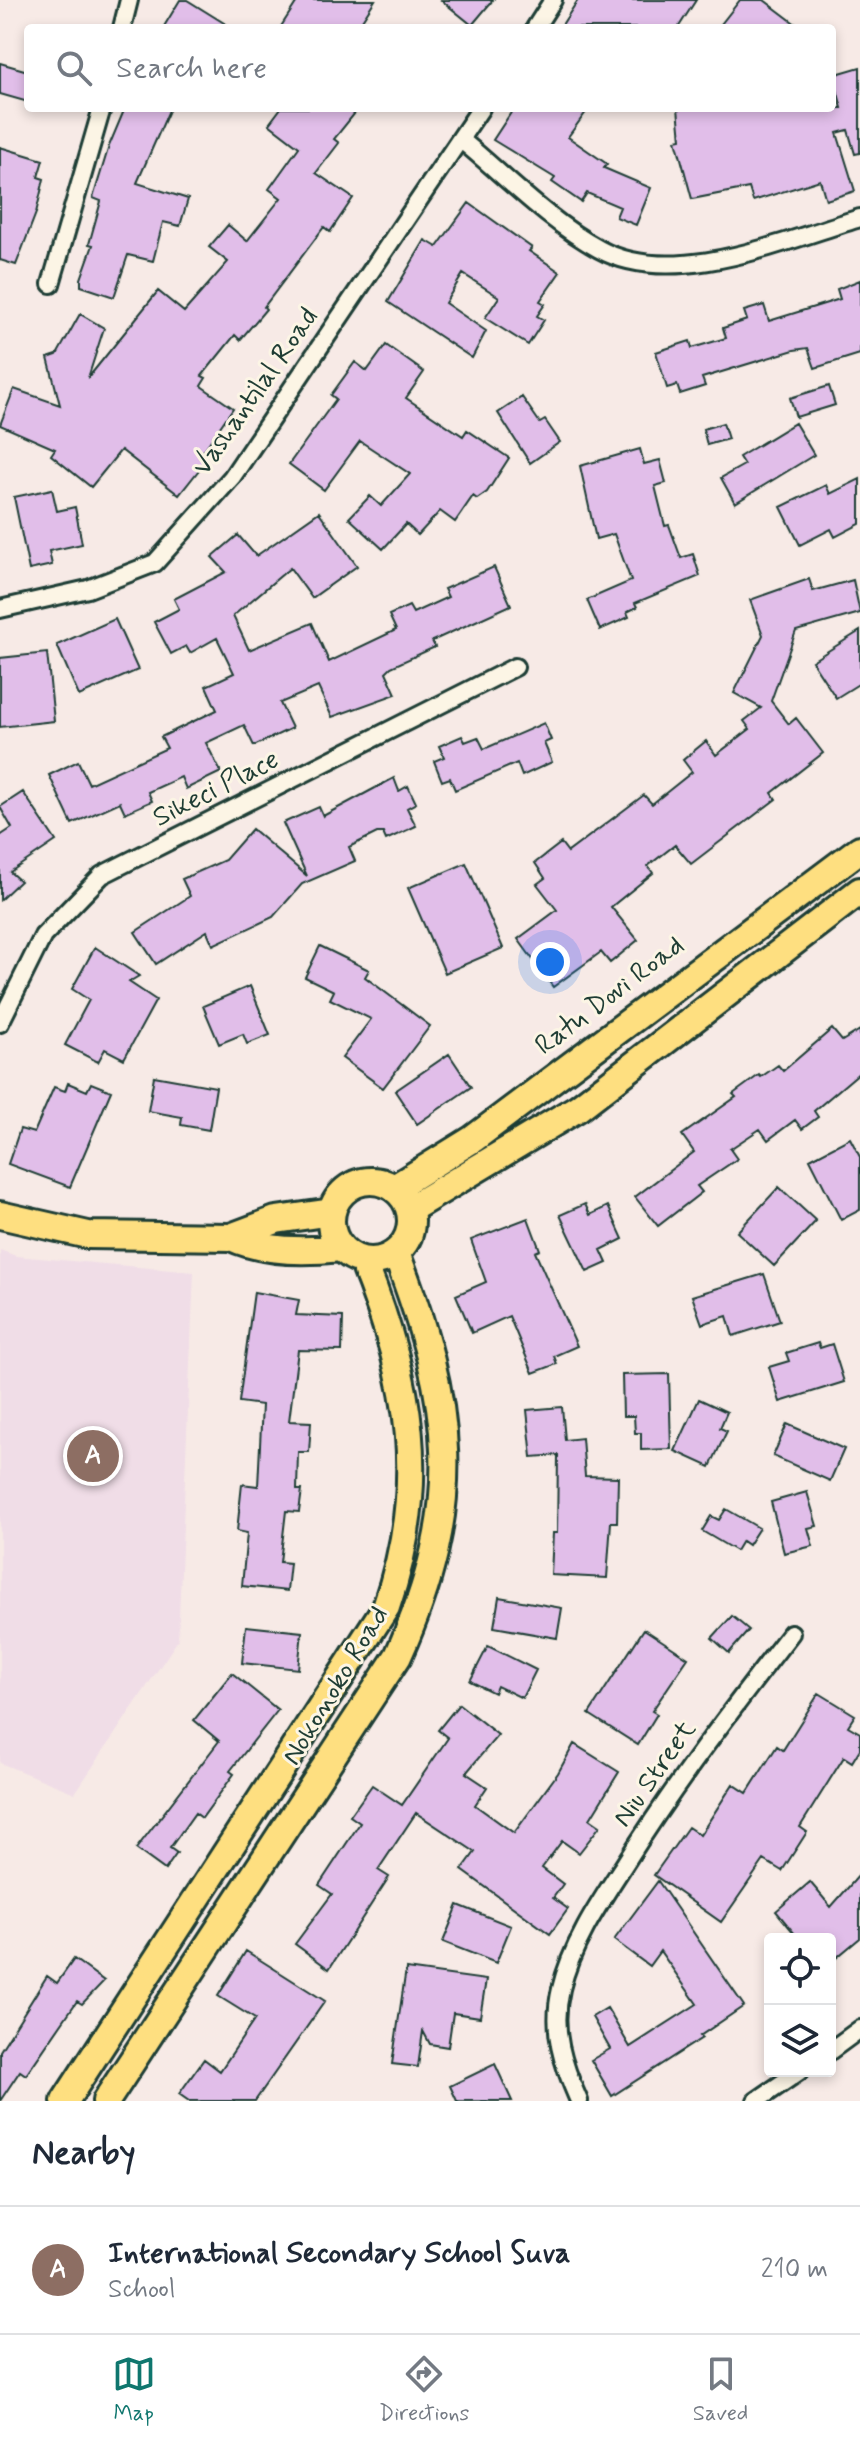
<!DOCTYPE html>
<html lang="en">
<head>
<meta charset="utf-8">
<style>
	:root { --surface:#fff; --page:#f6f6f7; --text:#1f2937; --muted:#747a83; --line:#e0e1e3; --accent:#0f766e }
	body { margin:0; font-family:Mynerve,sans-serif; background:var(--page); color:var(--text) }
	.controls { position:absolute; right:24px; bottom:24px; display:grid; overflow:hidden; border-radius:8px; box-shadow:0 4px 12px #0003 }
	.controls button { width:72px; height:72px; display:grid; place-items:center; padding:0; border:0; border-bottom:2px solid var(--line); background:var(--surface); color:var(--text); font:40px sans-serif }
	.you { position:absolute; left:550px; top:962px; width:28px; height:28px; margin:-20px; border:6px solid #fff; border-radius:50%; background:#1a73e8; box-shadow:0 0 0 12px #1a73e833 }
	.badge { display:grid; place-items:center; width:52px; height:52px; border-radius:50%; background:var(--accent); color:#fff; font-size:26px; font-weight:700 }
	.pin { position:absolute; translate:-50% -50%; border:4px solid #fff; box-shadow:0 2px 8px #0006 }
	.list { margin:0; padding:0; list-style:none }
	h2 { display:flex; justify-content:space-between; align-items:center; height:104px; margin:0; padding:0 32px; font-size:34px }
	h2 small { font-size:26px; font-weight:400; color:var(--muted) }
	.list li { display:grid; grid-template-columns:52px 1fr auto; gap:24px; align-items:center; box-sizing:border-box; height:128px; padding:0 32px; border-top:2px solid var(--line) }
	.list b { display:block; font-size:30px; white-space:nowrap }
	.list p { margin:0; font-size:26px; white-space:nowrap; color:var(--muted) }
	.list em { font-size:26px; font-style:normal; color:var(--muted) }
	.icon { flex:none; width:44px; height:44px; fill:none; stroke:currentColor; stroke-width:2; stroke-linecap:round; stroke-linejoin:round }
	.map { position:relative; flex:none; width:860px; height:2101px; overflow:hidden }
	.search { position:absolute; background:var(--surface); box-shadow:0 4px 12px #0003; left:24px; right:24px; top:24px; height:88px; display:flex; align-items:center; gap:20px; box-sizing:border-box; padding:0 28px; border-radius:8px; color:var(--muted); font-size:30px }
	.sheet { height:232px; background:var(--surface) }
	nav { display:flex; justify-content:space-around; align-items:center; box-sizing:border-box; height:112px; border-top:2px solid var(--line); background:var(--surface); font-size:22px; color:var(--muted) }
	nav a { display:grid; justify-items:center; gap:4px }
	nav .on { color:var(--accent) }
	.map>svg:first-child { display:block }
	.built { fill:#f0dde7 }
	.building { fill:#e1bee9; stroke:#1f3d34; stroke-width:2 }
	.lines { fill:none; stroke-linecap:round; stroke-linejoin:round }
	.minor-casing { stroke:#1f3d34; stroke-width:22 }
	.primary-casing { stroke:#1f3d34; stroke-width:32 }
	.minor { stroke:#fcf5e5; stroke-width:16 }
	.primary { stroke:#fedf80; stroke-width:26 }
	.labels { text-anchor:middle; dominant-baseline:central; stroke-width:6; stroke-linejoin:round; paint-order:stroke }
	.street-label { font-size:28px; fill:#1f3d34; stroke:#fcf5e5 }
</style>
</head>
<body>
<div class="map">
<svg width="860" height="2101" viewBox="0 0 860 2101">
	<rect width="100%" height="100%" fill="#f7eae6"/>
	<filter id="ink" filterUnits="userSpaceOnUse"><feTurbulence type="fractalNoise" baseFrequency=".0125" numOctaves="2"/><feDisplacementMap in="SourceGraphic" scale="16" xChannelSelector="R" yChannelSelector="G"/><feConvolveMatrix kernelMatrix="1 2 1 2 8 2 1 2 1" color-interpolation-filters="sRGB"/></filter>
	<g filter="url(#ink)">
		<path class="built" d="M0 1250 16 1256 194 1272 178 1640 75 1793 0 1763Z"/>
		<path class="building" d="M180 0H187L232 28H163Z
			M298 0H375L357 28H280Z
			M441 0H493L472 25Z
			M578 0H696L678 28H560Z
			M740 0H764L801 28H718Z
			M0 63 28 71V102L0 94Z
			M860 67V153L855 154 848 130 837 133 855 191 826 200 820 180 753 201 749 188 692 199 676 140 681 139 678 108H842L833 75Z
			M125 108H170L137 183 188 199 180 226 163 222 153 261 128 255 114 297 81 286V279L93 245 89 244 101 201 93 198 109 146Z
			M281 108H359L334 139 339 143 316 173 353 198 330 232 324 227 264 307 266 309 240 340 235 335 202 376 206 378 201 386 233 408 200 456 206 461 179 495 121 450 91 487 51 455 55 449 0 425 14 389 60 405 48 358 57 355 80 314 104 328 88 378 158 291 184 312 228 262 209 247 228 225 247 241 281 198 269 189 299 147 269 124Z
			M514 108H589L568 137 607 164 604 168 651 188 636 225 616 217 620 207 587 193 581 202 552 182 555 178 493 140Z
			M0 147 43 160 38 177 44 179 36 213 16 265 0 260Z
			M469 203 532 248 529 251 560 272 540 301 545 304 537 316 544 320 528 345 485 318 499 297 463 274 445 303 486 331 472 358 388 302 425 240 437 247Z
			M860 280V354L815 368 808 348 794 350 702 378 705 386 680 394 677 385 667 388 656 352 690 341 692 348 726 338 723 328 747 320 744 311 764 305 769 321 840 299 837 289Z
			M386 345 424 372 406 398 463 436 467 430 509 458 487 492 477 499 473 496 455 522 440 511 418 535 406 524 383 549 349 518 370 496 381 506 410 474 360 441 324 490 289 464 336 399 331 395 355 362 367 371Z
			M829 386 835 405 796 417 790 398Z
			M522 397 540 423 545 420 560 442 530 463 498 413Z
			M723 423 728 439 707 445 703 429Z
			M795 423 814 455 735 503 721 478 744 465 739 457Z
			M640 449 644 464 660 460 666 483 655 486 665 526 669 525 681 558 693 554 700 576 635 603 637 607 627 612 629 617 600 630 587 600 631 581 614 534 596 539 580 466Z
			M860 479V524L835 537 831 529 800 545 781 507 826 485 830 494Z
			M52 489 57 511 75 507 82 544 49 551 52 565 29 570 14 497Z
			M319 512 357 566 312 598 290 568 233 616 249 650 312 623 329 662 396 630 389 615 409 606 413 613 448 597 444 589 494 567 511 605 432 641 435 647 391 667 386 672 396 694 332 717 318 687 280 703 292 728 254 746 244 725 206 743 221 772 186 789 181 777 148 792 152 801 125 813 120 802 72 824 49 775 78 761 89 784 167 748 161 737 217 710 206 686 234 673 217 638 190 653 186 646 171 654 154 622 179 609 174 599 226 572 212 557 238 535 256 556Z
			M809 579 813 591 853 580 860 613 796 631 771 701 789 724 796 718 823 753 772 793 776 799 691 864 675 845 648 866 653 873 611 907 638 940 610 963 601 952 553 987 518 939 557 910 537 884 545 878 535 863 561 843 568 852 644 795 652 804 692 772 683 760 706 741 716 755 750 729 744 721 761 708 734 693 763 635 750 600Z
			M115 619 138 670 79 696 57 645Z
			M860 631V683L836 698 812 661Z
			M47 653 54 721 0 727V658Z
			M544 723 551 740 544 743 552 762 522 776 517 763 455 790 450 778 442 781 434 761 444 757 439 746 462 736 465 742 478 737 484 749Z
			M394 778 399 791 408 786 416 803 407 808 416 826 386 840 383 833H377L349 847 355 861 302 884 273 917 213 945 207 931 156 964 135 932 190 896 182 879 225 860 252 829 307 876 283 823 319 807 323 816Z
			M23 792 56 841 10 872 20 881 0 900V836L12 828 0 807Z
			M466 863 503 948 445 973 408 888Z
			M320 946 369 970 365 977 430 1026 383 1088 342 1058 371 1019 330 999 334 991 305 977Z
			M95 947 139 976 129 982 156 1000 124 1059 105 1049 98 1062 65 1045 89 1000 72 989Z
			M250 986 270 1035 247 1044 243 1034 219 1044 203 1006Z
			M832 1029 842 1041 860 1030V1072L814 1111 818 1117 802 1129 795 1120 768 1140 760 1129 730 1149 737 1159 697 1186 702 1192 658 1226 635 1197 694 1152 682 1135 736 1097 733 1094 759 1075 761 1077 778 1065 783 1071Z
			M449 1054 471 1087 417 1124 395 1091Z
			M154 1076 216 1087 209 1130 181 1125 182 1117 148 1111Z
			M68 1083 87 1091 91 1083 111 1091 70 1187 8 1164 20 1129 34 1133 54 1087 65 1091Z
			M850 1138 860 1157V1210L841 1220 810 1159Z
			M779 1187 816 1221 774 1266 737 1232Z
			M585 1204 590 1215 608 1206 623 1239 601 1250 607 1263 587 1272 560 1215Z
			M528 1218 540 1250 535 1252 577 1346 554 1356 557 1364 533 1373 509 1316 472 1333 456 1295 486 1282 471 1240Z
			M764 1274 780 1321 733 1336 727 1316 702 1324 692 1296Z
			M254 1292 299 1300 296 1315 343 1317 342 1351 298 1350 289 1421 311 1422 309 1452H298L297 1490H302L299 1512 286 1511 280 1562 290 1563 287 1591 242 1586 247 1533 237 1531 242 1484 258 1486 262 1405 239 1402Z
			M818 1343 820 1348 832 1344 844 1382 780 1402 769 1367 789 1361 786 1353Z
			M669 1374 671 1449 641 1450V1433H635L634 1416H623L622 1375Z
			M699 1399 727 1412 720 1428 727 1431 710 1467 675 1451Z
			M562 1407 565 1440 582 1438 585 1476 618 1477 617 1522H611L607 1578 551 1575 553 1533H557L558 1455 532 1457 527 1410Z
			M787 1424 844 1449 830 1481 773 1456Z
			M807 1492 817 1526 808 1528 813 1546 784 1553 771 1502Z
			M726 1509 759 1528 748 1545 742 1541 736 1551 702 1531 711 1516 719 1520Z
			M499 1597 562 1608 557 1638 494 1627Z
			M732 1616 749 1630 729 1653 712 1638Z
			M246 1626 302 1632 298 1669 242 1663Z
			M644 1629 688 1658 652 1711 657 1714 638 1745 589 1714Z
			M488 1646 536 1670 522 1698 497 1686 494 1693 470 1681Z
			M232 1673 278 1710 230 1771 234 1774 202 1818 195 1813 170 1848 177 1853 165 1870 136 1849 219 1741 194 1720Z
			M819 1693 855 1715 848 1726 860 1733V1749L852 1762 844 1757 800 1827 807 1832 782 1871 764 1860 721 1922 654 1875 688 1827 700 1835 733 1784 747 1793 777 1746 783 1750Z
			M459 1704 498 1735 466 1773 487 1787 475 1805 514 1833 558 1773 574 1744 619 1772 590 1819 600 1826 579 1853 562 1841 542 1868 563 1884 553 1898 568 1909 550 1934 462 1870 475 1852 416 1813 378 1870 389 1877 329 1969 295 1944 332 1894 319 1885 360 1823 350 1816 372 1785 402 1805 448 1738 438 1730Z
			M860 1874V1938L830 1963V1939H799L776 1911 810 1882 831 1907Z
			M658 1881 744 2006 700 2036 702 2038 612 2096 591 2060 610 2049 592 2017 607 2008 630 2047 697 2004 660 1951 649 1966 614 1940Z
			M458 1905 511 1926 496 1963 443 1942Z
			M246 1951 325 2001 255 2101H189L179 2094 204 2059 220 2071 255 2019 218 1996Z
			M74 1959 104 1981 82 2004 77 2001 26 2075 20 2071 0 2101V2051L47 1976 57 1983Z
			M406 1969 486 1980 480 2017 453 2013 448 2047 430 2044 423 2031 418 2067 392 2064Z
			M495 2064 512 2101H457L450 2086Z"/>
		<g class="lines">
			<g class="minor-casing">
				<path id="minor" d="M122 28 129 0
					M535 28 553 0
					M460 139C504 175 549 222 599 249 673 290 786 240 860 218
					M51 284 102 108
					M0 609 88 589 155 563 232 477 481 108
					M0 1023 43 936 102 875 515 667
					M830 2051 860 2029
					M579 2101C563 2065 551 2030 561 1989 571 1945 600 1902 624 1865 675 1784 732 1709 791 1633
					M756 2101 800 2071"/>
			</g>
			<g class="primary-casing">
				<path id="primary" d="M331 1221a40 40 0 1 1 80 0a40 40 0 1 1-80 0Z
					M394 1188 473 1139 860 849
					M410 1209 578 1108 860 891
					M0 1215 88 1235 231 1237C263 1252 305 1252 341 1248
					M231 1237 276 1220 332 1212
					M65 2101 386 1607C429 1483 411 1380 363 1261
					M106 2101 398 1656C466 1505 454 1404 396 1253"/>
			</g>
			<use href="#minor" class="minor"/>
			<use href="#primary" class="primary"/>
		</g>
	</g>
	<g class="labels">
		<g class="street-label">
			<text transform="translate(256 392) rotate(-55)">Vashantilal Road</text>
			<text transform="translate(216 789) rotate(-27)">Sikeci Place</text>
			<text transform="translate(610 996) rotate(-37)">Ratu Dovi Road</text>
			<text transform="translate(336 1686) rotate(-59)">Nokonoko Road</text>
			<text transform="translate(655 1774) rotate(-55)">Niu Street</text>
		</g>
	</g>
</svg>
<div class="controls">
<button><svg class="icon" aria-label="locate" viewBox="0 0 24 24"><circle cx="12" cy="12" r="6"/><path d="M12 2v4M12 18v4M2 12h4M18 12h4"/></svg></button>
<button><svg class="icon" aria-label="layers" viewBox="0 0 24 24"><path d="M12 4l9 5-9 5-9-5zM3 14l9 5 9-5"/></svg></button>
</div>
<div class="you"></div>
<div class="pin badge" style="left:93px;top:1456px;background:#8d6e63">A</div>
<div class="search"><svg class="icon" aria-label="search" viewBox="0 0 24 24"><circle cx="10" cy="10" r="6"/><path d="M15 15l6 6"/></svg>Search here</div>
</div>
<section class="sheet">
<h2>Nearby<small></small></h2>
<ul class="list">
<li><span class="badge" style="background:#8d6e63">A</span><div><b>International Secondary School Suva</b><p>School</p></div><em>210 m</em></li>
</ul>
</section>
<nav>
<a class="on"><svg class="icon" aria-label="map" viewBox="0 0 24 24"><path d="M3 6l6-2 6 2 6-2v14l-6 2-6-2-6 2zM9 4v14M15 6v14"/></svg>Map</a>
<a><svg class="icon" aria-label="directions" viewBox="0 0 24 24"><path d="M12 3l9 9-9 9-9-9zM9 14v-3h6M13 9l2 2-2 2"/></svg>Directions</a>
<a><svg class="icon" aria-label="saved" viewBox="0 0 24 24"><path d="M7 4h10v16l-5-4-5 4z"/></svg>Saved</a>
</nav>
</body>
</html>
